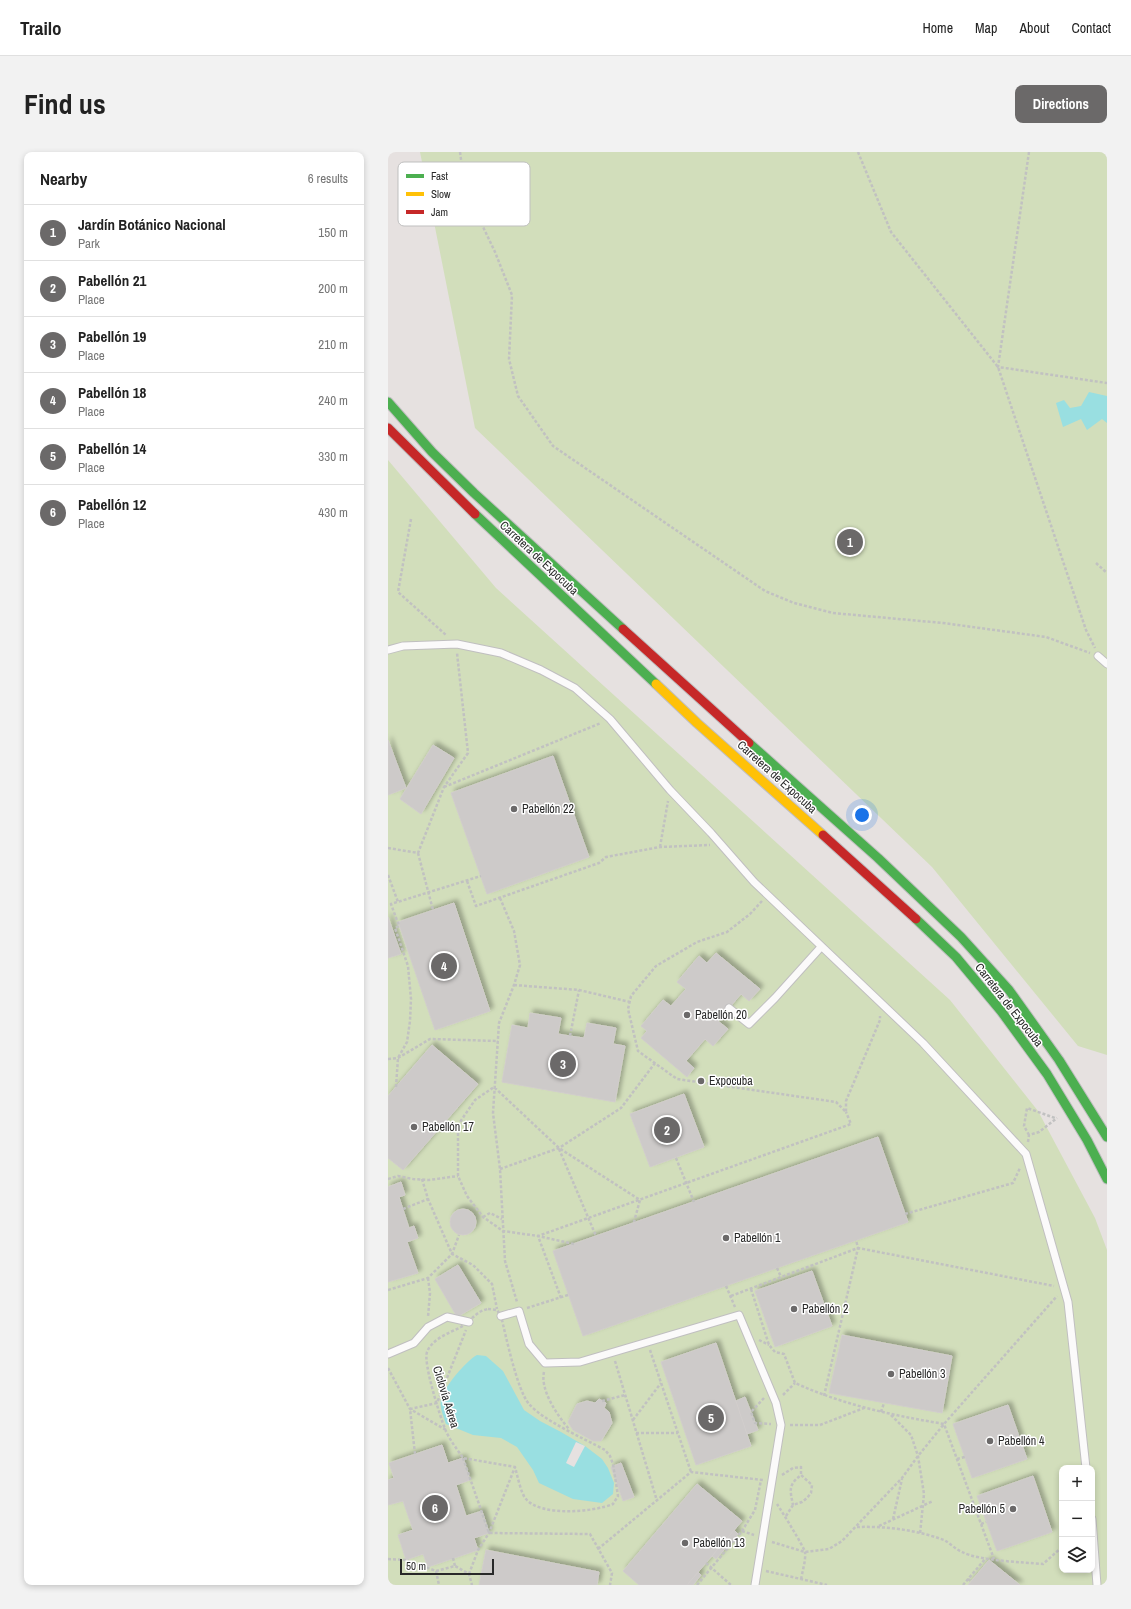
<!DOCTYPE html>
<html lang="en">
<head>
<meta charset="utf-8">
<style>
	:root { --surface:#fff; --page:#f2f2f2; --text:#222; --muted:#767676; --line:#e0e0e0; --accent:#6b6969 }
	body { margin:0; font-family:"Archivo Narrow",sans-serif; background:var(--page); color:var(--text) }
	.controls { position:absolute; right:12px; bottom:12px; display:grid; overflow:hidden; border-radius:8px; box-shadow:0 2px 6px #0003 }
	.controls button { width:36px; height:36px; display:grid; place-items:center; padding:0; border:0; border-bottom:1px solid var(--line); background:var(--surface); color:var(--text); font:20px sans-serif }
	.scale { position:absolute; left:12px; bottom:10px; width:94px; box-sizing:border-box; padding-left:4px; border:2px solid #292929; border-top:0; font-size:11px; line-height:14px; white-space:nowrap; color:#292929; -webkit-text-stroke:3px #fff; paint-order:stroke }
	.you { position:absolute; left:474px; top:663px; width:14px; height:14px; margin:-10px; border:3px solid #fff; border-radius:50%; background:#1a73e8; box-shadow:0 0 0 6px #1a73e833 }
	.badge { display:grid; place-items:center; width:26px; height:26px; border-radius:50%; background:var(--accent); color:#fff; font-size:13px; font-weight:700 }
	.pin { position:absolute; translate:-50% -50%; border:2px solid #fff; box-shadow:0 1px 4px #0006 }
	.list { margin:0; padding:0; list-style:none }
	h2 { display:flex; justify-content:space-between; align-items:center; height:52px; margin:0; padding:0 16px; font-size:17px }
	h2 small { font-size:13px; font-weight:400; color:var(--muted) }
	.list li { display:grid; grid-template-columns:26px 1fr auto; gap:12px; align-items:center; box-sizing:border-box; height:56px; padding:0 16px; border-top:1px solid var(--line) }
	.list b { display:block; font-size:15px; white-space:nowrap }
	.list p { margin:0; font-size:13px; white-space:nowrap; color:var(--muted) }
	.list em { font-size:13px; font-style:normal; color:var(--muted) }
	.icon { flex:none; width:22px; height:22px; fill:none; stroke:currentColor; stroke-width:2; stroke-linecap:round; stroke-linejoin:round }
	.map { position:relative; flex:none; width:719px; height:1433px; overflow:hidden; border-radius:8px }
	header { display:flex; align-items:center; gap:24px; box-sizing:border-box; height:56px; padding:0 20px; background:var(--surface); border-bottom:1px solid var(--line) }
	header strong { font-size:19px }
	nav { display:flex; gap:22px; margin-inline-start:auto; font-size:14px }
	.intro { display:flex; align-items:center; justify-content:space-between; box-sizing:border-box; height:96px; padding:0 24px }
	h1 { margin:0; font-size:28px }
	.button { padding:10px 18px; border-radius:8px; background:var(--accent); color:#fff; font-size:14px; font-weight:700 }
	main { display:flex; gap:24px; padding:0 24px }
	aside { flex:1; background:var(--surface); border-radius:8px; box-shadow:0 2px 6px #0003 }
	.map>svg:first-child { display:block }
	.green { fill:#d2debb; fill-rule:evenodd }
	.water { fill:#99dfe1 }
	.pier { fill:#e6e1e0 }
	.building { fill:#cdcac9; stroke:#d1cdcc; filter:url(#shadow) }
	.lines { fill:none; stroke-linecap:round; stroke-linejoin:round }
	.lane-casing { stroke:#c0bfc0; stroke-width:9 }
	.fast-casing { stroke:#c0bfc0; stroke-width:11 }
	.slow-casing { stroke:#c0bfc0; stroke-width:11 }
	.jam-casing { stroke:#c0bfc0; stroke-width:11 }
	.path { stroke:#c1c1c1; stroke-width:2.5; stroke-dasharray:3 2; stroke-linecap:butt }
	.lane { stroke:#fbfafa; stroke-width:7 }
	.fast { stroke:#4caf50; stroke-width:9 }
	.slow { stroke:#ffc107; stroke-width:9 }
	.jam { stroke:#c62828; stroke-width:9 }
	.poi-dot { fill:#6b6969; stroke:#fff; stroke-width:1.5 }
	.labels { text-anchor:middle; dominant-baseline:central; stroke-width:3; stroke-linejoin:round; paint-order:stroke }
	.street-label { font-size:12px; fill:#292929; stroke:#fff }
	.poi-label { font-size:12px; fill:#292929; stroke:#fff; text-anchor:start }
	.key { fill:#fff; stroke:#bfbfbf; stroke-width:1 }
	.key-label { font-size:11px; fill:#292929 }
</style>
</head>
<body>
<header>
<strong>Trailo</strong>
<nav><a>Home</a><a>Map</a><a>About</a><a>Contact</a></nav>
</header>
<div class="intro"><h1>Find us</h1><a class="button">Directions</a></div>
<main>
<aside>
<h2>Nearby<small>6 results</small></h2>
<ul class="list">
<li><span class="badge">1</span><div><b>Jardín Botánico Nacional</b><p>Park</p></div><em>150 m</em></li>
<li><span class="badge">2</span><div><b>Pabellón 21</b><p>Place</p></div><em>200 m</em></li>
<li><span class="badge">3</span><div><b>Pabellón 19</b><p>Place</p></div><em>210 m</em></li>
<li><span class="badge">4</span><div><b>Pabellón 18</b><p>Place</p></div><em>240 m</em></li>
<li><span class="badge">5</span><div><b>Pabellón 14</b><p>Place</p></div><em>330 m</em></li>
<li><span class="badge">6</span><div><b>Pabellón 12</b><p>Place</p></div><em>430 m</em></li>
</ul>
</aside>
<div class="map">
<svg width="719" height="1433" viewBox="0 0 719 1433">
	<defs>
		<filter id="shadow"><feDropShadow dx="3.5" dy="-3.5" stdDeviation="2" flood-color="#0004"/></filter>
	</defs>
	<rect width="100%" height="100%" fill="#e6e1e0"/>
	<path class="green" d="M32 0H719V903L690 894 544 715 87 276Z
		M0 308 108 436 562 848 650 959 707 1066 719 1098V1433H0ZM674 1316H704V1418H674Z"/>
	<path class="water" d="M701 240 719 244V271L714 267 699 278 693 267 675 275 668 251 676 248 682 256 693 254Z
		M89 1203 98 1204 115 1219 136 1258 152 1269 173 1280 197 1294 214 1307 220 1316 226 1331 225 1342 214 1351 185 1347 151 1331 145 1318 129 1295 113 1286 85 1283 58 1272C56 1266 51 1255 53 1247 56 1235 78 1209 89 1203Z"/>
	<path class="pier" d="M188 1290 197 1294 186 1315 178 1311Z"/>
	<path class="building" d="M0 588 18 636 0 643Z
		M45 593 66 606 33 662 12 647Z
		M165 604 201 705 99 742 63 641Z
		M66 751 102 859 47 878 10 770Z
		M0 765 13 802 0 806Z
		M328 801 372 837 361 849 353 842 330 869 340 877 325 894 317 887 298 909 306 916 299 925 253 886 259 879 253 874 275 848 283 854 298 837 289 830 311 804 319 811Z
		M142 861 173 866 170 882 182 884 196 886 199 871 228 876 225 892 237 894 227 950 114 930 124 873 140 876Z
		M44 893 90 932 15 1018 0 1006V944Z
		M296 942 316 995 262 1015 242 962Z
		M490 985 520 1070 195 1184 165 1099Z
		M13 1030 17 1043 11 1045 21 1076 26 1074 30 1086 19 1090 30 1121 0 1130V1035Z
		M62 1070a13 13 0 1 1 26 0a13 13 0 1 1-26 0Z
		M70 1113 93 1151 69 1165 47 1127Z
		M424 1119 444 1174 387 1195 367 1139Z
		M454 1183 564 1204 554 1261 441 1241Z
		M328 1191 363 1294 308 1313 273 1210Z
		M357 1245 370 1278 359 1282 348 1249Z
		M211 1247 218 1251 216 1256 221 1260 224 1271 213 1289H205L185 1278 180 1270 189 1252 199 1249 207 1251Z
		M620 1253 639 1307 584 1326 565 1272Z
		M54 1293 60 1311 75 1306 82 1328 68 1333 78 1364 94 1359 101 1381 86 1386 90 1398 40 1415 35 1402 18 1408 10 1383 25 1378 15 1349 0 1353V1328L6 1326 1 1311Z
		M233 1311 246 1345 235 1349 223 1315Z
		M645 1324 664 1380 609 1399 589 1344Z
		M309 1332 354 1369 299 1433H251L235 1419Z
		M346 1378 350 1382 328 1407 324 1404Z
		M98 1398 211 1420 209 1433H91Z
		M601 1408 632 1433H580Z
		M310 1420 313 1423 305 1433H299Z"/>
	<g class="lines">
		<g class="lane-casing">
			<path id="lane" d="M0 498 15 494 69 492 113 501 153 518 187 536 222 567 282 638 323 681 366 730 535 891 638 1002 680 1150 698 1316
				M710 504 719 512
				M341 856 361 872 387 846 433 795
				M113 1164 131 1159 141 1192 157 1211 192 1210 351 1163 388 1251 393 1273 367 1433
				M0 1202 26 1191 40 1175 59 1165 81 1170
				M704 1367 709 1433"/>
		</g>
		<g class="fast-casing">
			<path id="fast" d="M0 250 44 300 86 341 235 477
				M87 362 268 532
				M361 591 490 706 573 785 621 838 671 908 719 985
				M528 767 568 805 613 859 659 922 699 988 719 1027"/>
		</g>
		<g class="slow-casing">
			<path id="slow" d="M268 532 309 571 435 683"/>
		</g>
		<g class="jam-casing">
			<path id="jam" d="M0 276 87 362
				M235 477 361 591
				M435 683 528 767"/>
		</g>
		<path class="path" d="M72 0 77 37 107 100 124 143 121 207 130 244 165 294 377 439 406 451 445 461 555 471 658 485 702 501
			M470 0 503 80 610 215 698 478 707 496
			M641 0 610 215 719 231
			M23 367 10 440 58 483
			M708 411 719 421
			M56 635 213 571
			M272 695 280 649
			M0 696 30 701 56 635 80 601 69 501
			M30 701 45 758
			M0 723 10 750
			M79 729 88 754 211 711 218 705 272 695 322 693
			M112 746 126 779 132 813 126 833 111 871 105 961 112 1017 117 1109 129 1150
			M374 749 362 762 339 780 309 790 268 814 243 844 240 857 250 899 289 927 448 950 458 960V949L492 868V864
			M126 833 191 838 242 850
			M182 884 191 838
			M0 907 10 906 42 887 110 889
			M8 935 10 906 19 890 22 869 23 847 20 814 7 776 11 774 3 752 93 724
			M641 983 636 974 639 956 667 966
			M640 990 641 983 651 980 669 966
			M171 997 208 1084
			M288 1006 306 1050
			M112 1017 171 996 233 956 267 911
			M0 1027 10 1024 25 1027 41 1028 70 1024
			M34 1027 40 1047 64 1102 85 1113 104 1132 109 1157
			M15 1057 40 1047
			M517 1062 625 1031 632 1016
			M95 1065 102 1061 114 1067
			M186 1092 150 1084 115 1079 95 1065 79 1044 70 1024V973L87 948 106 935 171 996 252 1048 246 1070
			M389 1116 393 1125
			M40 1126 42 1141 40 1165
			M338 1134 347 1155
			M363 1137 381 1193 387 1200 396 1202 407 1231C456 1253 503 1263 556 1272L606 1407
			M0 1138 40 1126 64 1102 71 1083
			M343 1144 470 1096 666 1134
			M173 1146 150 1084 463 972 458 960
			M139 1156 180 1143
			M100 1157 109 1158 113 1164C118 1184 129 1238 141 1252 156 1269 195 1286 217 1298L222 1304 225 1312 230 1344 225 1352C206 1360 153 1365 138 1347 133 1342 129 1322 127 1315L75 1306C69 1297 61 1287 57 1277 52 1264 35 1211 39 1200 44 1187 61 1181 73 1175 83 1169 88 1159 100 1157Z
			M371 1188 381 1193
			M262 1198 303 1320
			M227 1209 269 1349
			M0 1216 22 1257 58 1278
			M156 1220C152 1238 169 1263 181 1277
			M395 1243 407 1231
			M436 1244 470 1096 468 1088
			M376 1246 363 1260 367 1271 383 1272
			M214 1249 237 1243
			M493 1260 496 1251
			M503 1263 523 1283 530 1304 536 1342 532 1382
			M245 1268 273 1231
			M402 1273H432L476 1256
			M248 1281H290
			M27 1302 22 1257 49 1251 78 1178
			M75 1306 101 1381 202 1382 224 1421 222 1433
			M569 1307 577 1305
			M394 1323 405 1316 413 1315V1323
			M389 1352C393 1358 416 1395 417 1400 418 1409 414 1420 413 1428
			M398 1364 405 1353 414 1350 419 1346 423 1341 424 1333 413 1323C400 1333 402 1338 405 1353
			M505 1367 514 1327
			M593 1372 598 1370
			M491 1374 545 1349
			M469 1375C497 1374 529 1378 556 1388 562 1391 567 1397 574 1400 592 1409 633 1410 655 1412L674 1395
			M354 1379 366 1383
			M384 1390 417 1400 441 1397 454 1389 514 1326 530 1304 556 1272 669 1144
			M210 1397 303 1320 375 1328
			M65 1406 67 1414
			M0 1407 18 1408 48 1419 67 1414 81 1422 84 1433
			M318 1411 343 1433
			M48 1419 51 1433
			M378 1419 439 1433
			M81 1422 90 1398 101 1381 127 1315
			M580 1427 583 1429
			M309 1433 354 1379 367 1358 373 1328
			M575 1433 598 1406"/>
		<use href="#lane" class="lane"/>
		<use href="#fast" class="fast"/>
		<use href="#slow" class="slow"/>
		<use href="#jam" class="jam"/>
	</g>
	<g class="poi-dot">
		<circle cx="126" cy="657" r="4"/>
		<circle cx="299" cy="863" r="4"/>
		<circle cx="313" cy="929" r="4"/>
		<circle cx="26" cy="975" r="4"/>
		<circle cx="338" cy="1086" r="4"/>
		<circle cx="406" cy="1157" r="4"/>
		<circle cx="503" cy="1222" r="4"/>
		<circle cx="602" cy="1289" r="4"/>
		<circle cx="625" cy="1357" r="4"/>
		<circle cx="297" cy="1391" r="4"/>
	</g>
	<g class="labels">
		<g class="street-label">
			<text transform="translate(151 406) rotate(43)">Carretera de Expocuba</text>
			<text transform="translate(389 625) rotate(42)">Carretera de Expocuba</text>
			<text transform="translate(621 853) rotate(52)">Carretera de Expocuba</text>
			<text transform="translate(58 1245) rotate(73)">Ciclovía Aérea</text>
		</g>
		<g class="poi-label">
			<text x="134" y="657">Pabellón 22</text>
			<text x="307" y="863">Pabellón 20</text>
			<text x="321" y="929">Expocuba</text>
			<text x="34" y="975">Pabellón 17</text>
			<text x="346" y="1086">Pabellón 1</text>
			<text x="414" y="1157">Pabellón 2</text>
			<text x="511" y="1222">Pabellón 3</text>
			<text x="610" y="1289">Pabellón 4</text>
			<text x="617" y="1357" text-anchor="end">Pabellón 5</text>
			<text x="305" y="1391">Pabellón 13</text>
		</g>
	</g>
	<rect x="10" y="10" width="132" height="64" rx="6" class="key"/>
	<rect x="18" y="22" width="18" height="4" fill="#4caf50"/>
	<rect x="18" y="40" width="18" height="4" fill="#ffc107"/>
	<rect x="18" y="58" width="18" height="4" fill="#c62828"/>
	<g class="key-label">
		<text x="43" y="28">Fast</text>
		<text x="43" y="46">Slow</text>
		<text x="43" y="64">Jam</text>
	</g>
</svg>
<div class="controls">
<button>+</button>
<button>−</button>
<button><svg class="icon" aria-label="layers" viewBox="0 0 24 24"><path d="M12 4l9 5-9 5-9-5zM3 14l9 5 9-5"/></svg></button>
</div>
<div class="scale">50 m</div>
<div class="you"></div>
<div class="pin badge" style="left:462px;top:390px">1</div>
<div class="pin badge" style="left:279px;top:978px">2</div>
<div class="pin badge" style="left:175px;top:912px">3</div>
<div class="pin badge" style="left:56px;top:814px">4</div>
<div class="pin badge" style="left:323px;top:1266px">5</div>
<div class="pin badge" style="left:47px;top:1356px">6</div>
</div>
</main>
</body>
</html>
